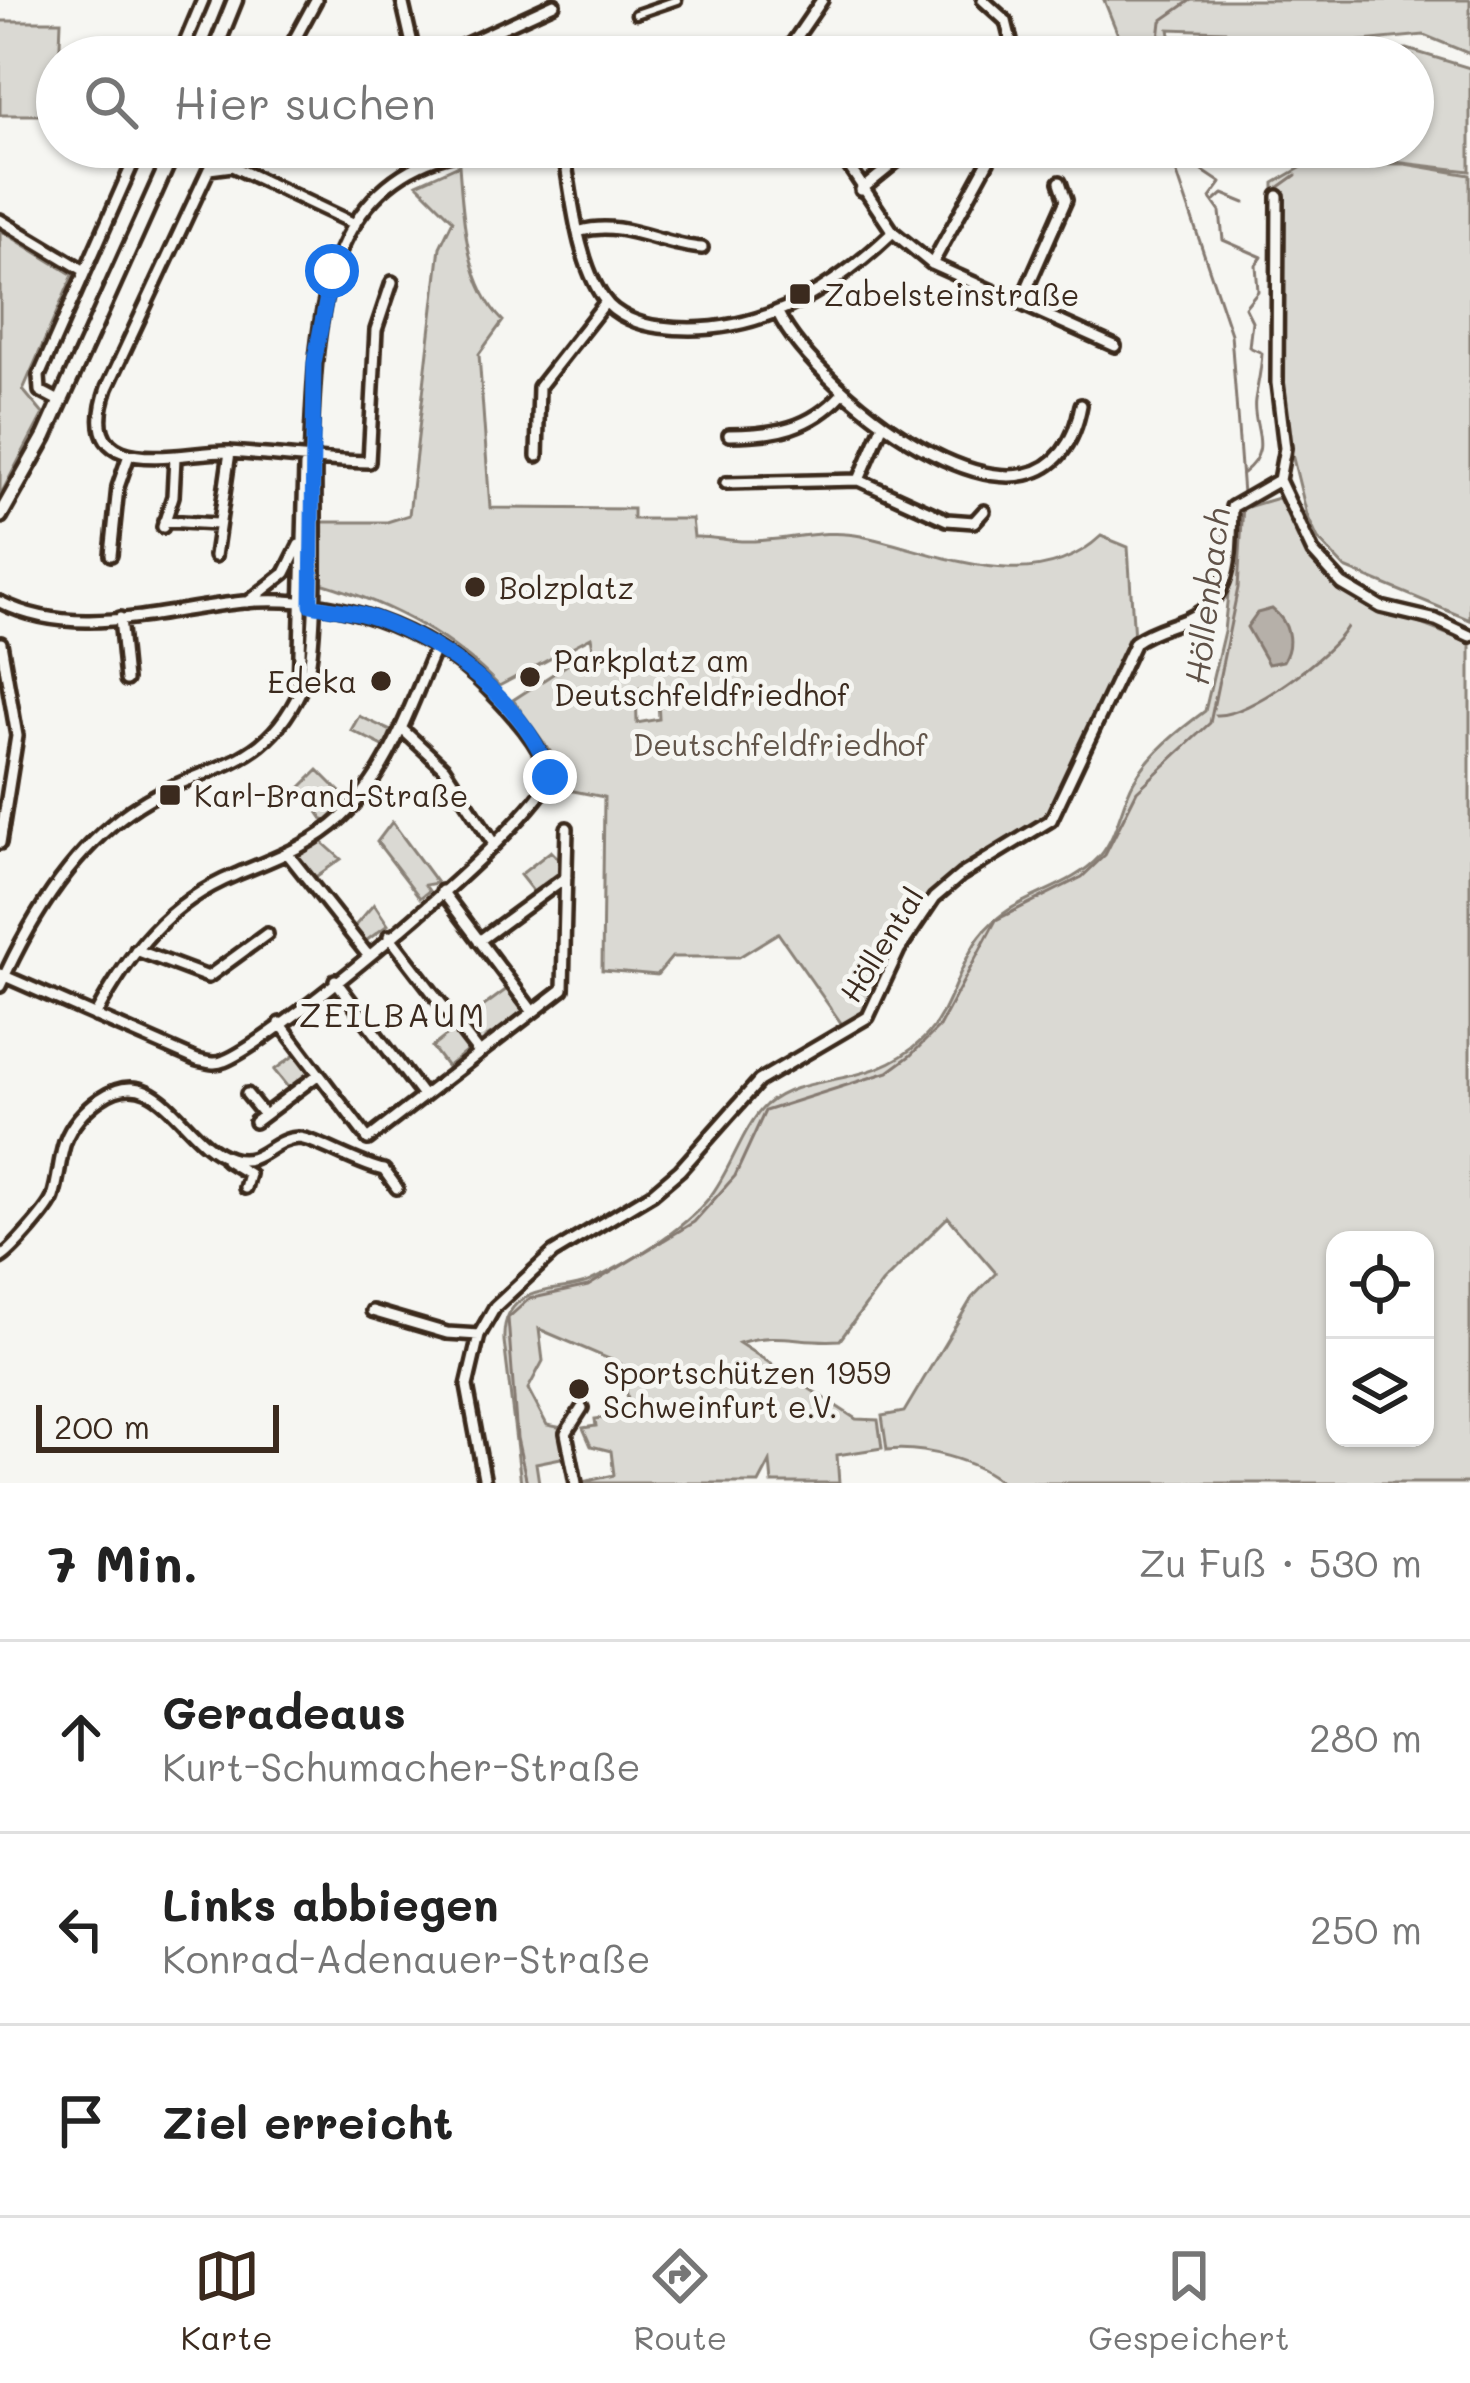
<!DOCTYPE html>
<html lang="de">
<head>
<meta charset="utf-8">
<style>
	:root { --surface:#fff; --page:#f6f6f6; --text:#222; --muted:#767676; --line:#e0e0e0; --accent:#3b2a1e }
	body { margin:0; font-family:Mali,sans-serif; background:var(--page); color:var(--text) }
	.controls { position:absolute; right:36px; bottom:36px; display:grid; overflow:hidden; border-radius:24px; box-shadow:0 3px 9px #0004 }
	.controls button { width:108px; height:108px; display:grid; place-items:center; padding:0; border:0; border-bottom:3px solid var(--line); background:var(--surface); color:var(--text); font:60px sans-serif }
	.scale { position:absolute; left:36px; bottom:30px; width:243px; box-sizing:border-box; padding-left:12px; border:6px solid #3b2a1e; border-top:0; font-size:33px; line-height:42px; white-space:nowrap; color:#3b2a1e; -webkit-text-stroke:9px #f6f6f2; paint-order:stroke }
	.stop { position:absolute; width:36px; height:36px; margin:-27px; border:9px solid #1a73e8; border-radius:50%; background:#fff }
	.stop.end { background:#1a73e8; border-color:#fff; box-shadow:0 3px 12px #0008 }
	.list { margin:0; padding:0; list-style:none }
	h2 { display:flex; justify-content:space-between; align-items:center; height:156px; margin:0; padding:0 48px; font-size:51px }
	h2 small { font-size:39px; font-weight:400; color:var(--muted) }
	.list li { display:grid; grid-template-columns:78px 1fr auto; gap:36px; align-items:center; box-sizing:border-box; height:192px; padding:0 48px; border-top:3px solid var(--line) }
	.list b { display:block; font-size:45px; white-space:nowrap }
	.list p { margin:0; font-size:39px; white-space:nowrap; color:var(--muted) }
	.list em { font-size:39px; font-style:normal; color:var(--muted) }
	.icon { flex:none; width:66px; height:66px; fill:none; stroke:currentColor; stroke-width:2; stroke-linecap:round; stroke-linejoin:round }
	.map { position:relative; flex:none; width:1470px; height:1483px; overflow:hidden }
	.search { position:absolute; background:var(--surface); box-shadow:0 3px 9px #0004; left:36px; right:36px; top:36px; height:132px; display:flex; align-items:center; gap:30px; box-sizing:border-box; padding:0 42px; border-radius:66px; color:var(--muted); font-size:45px }
	.sheet { height:732px; background:var(--surface) }
	nav { display:flex; justify-content:space-around; align-items:center; box-sizing:border-box; height:168px; border-top:3px solid var(--line); background:var(--surface); font-size:33px; color:var(--muted) }
	nav a { display:grid; justify-items:center; gap:6px }
	nav .on { color:var(--accent) }
	.map>svg:first-child { display:block }
	.green { fill:#dad9d3; stroke:#8a8278; stroke-width:3; fill-rule:evenodd }
	.water { fill:#b6b0a9; stroke:#857a71; stroke-width:3 }
	.lines { fill:none; stroke-linecap:round; stroke-linejoin:round }
	.stream { stroke:#857a71; stroke-width:3 }
	.pedestrian-casing { stroke:#3b2a1e; stroke-width:15 }
	.minor-casing { stroke:#3b2a1e; stroke-width:18 }
	.secondary-casing { stroke:#3b2a1e; stroke-width:21 }
	.pedestrian { stroke:#f6f6f2; stroke-width:6 }
	.minor { stroke:#f6f6f2; stroke-width:9 }
	.secondary { stroke:#f6f6f2; stroke-width:12 }
	.route { stroke:#1a73e8; stroke-width:15 }
	.poi-dot { fill:#3b2a1e; stroke:#f6f6f2; stroke-width:4.5 }
	.labels { text-anchor:middle; dominant-baseline:central; stroke-width:10; stroke-linejoin:round; paint-order:stroke }
	.poi-label { font-size:30px; fill:#3b2a1e; stroke:#f6f6f2; text-anchor:start }
	.park-label { font-size:30px; fill:#63564b; stroke:#f6f6f2 }
	.street-label { font-size:30px; fill:#3b2a1e; stroke:#f6f6f2 }
	.water-label { font-size:33px; font-style:italic; fill:#605248; stroke:#f6f6f2 }
	.neighbourhood-label { font-size:33px; letter-spacing:3px; fill:#3b2a1e; stroke:#f6f6f2 }
</style>
</head>
<body>
<div class="map">
<svg width="1470" height="1483" viewBox="0 0 1470 1483">
	<rect width="100%" height="100%" fill="#f6f6f2"/>
	<filter id="ink" filterUnits="userSpaceOnUse"><feTurbulence type="fractalNoise" baseFrequency=".00833" numOctaves="2"/><feDisplacementMap in="SourceGraphic" scale="24" xChannelSelector="R" yChannelSelector="G"/><feConvolveMatrix kernelMatrix="1 2 1 2 8 2 1 2 1" color-interpolation-filters="sRGB"/></filter>
	<g filter="url(#ink)">
		<path class="green" d="M1104 0H1470V54L1424 35 1236 53 1225 31 1169 29 1174 57H1127Z
			M0 21H61L57 115H0Z
			M1407 49 1470 68V171L1276 148 1413 147V57H1299Z
			M1309 163 1405 164 1470 175V620L1345 568 1318 539 1307 515 1273 377 1274 183Z
			M459 165C463 216 465 283 503 321L479 354 490 508 633 509V519H692L694 537C713 536 731 542 749 541 785 541 825 528 861 536 938 552 1033 600 1101 536L1128 547 1134 639 1052 810 1020 839 940 886 898 944 877 995 846 1030 778 933 739 957H672L657 975 602 970 604 797 558 788 557 761 513 700 593 648 591 637 499 686C451 635 388 603 321 583V522H387L409 515 440 247 453 220 417 184ZM636 688H647L648 699 658 700 659 719 637 723Z
			M0 230 73 275 23 390 43 414 0 496Z
			M1281 497 1334 584 1356 599 1470 643V1483H1002C976 1460 922 1446 887 1450L882 1416 904 1412 972 1298 996 1273 948 1217 882 1283 840 1340C800 1343 779 1331 739 1343L856 1419 878 1420 882 1448 837 1455 839 1483H772L770 1462 759 1483H578L614 1475 611 1451 591 1446 583 1428 596 1426 595 1419 631 1414 621 1364 539 1329 543 1361 528 1389 547 1425 563 1428 566 1457 536 1463 539 1483H521L504 1341C503 1321 509 1305 528 1296 547 1287 571 1290 590 1281 629 1263 682 1231 709 1198 731 1171 742 1127 766 1105 806 1070 870 1091 923 1039 951 1012 957 967 980 936 1011 894 1066 893 1100 856 1117 837 1121 804 1134 781 1150 753 1179 730 1205 711L1224 631 1237 510ZM1335 1240H1425V1438H1335Z
			M359 716 391 731 385 747 351 730Z
			M318 770 348 800 325 822 301 787Z
			M392 822 437 883 425 885 429 891 420 898 377 842Z
			M321 841 341 859 314 878 296 855Z
			M551 851 563 863V873L535 894 520 875Z
			M374 904 388 925 363 943 353 928Z
			M511 986 525 1013 485 1038 483 1046 461 1023Z
			M455 1029 471 1048 447 1067 432 1047Z
			M299 1052 312 1074 290 1090 274 1070Z"/>
		<path class="water" d="M1272 609C1289 622 1294 643 1283 661L1268 664 1247 627 1257 613Z"/>
		<g class="lines">
			<path class="stream" d="M1157 57 1161 21 1191 0
				M1168 147 1231 334 1243 494
				M1207 147 1203 171 1221 183 1210 198 1220 212 1223 240 1262 257 1256 265 1258 291 1245 307 1252 321 1249 347 1262 353C1261 372 1258 382 1255 400 1251 428 1275 448 1243 473
				M1275 190 1296 175
				M1215 201 1223 194 1245 203
				M1390 604 1447 620
				M1216 715C1248 717 1331 655 1347 627
				M527 1483 517 1438 508 1318 529 1299 588 1286 694 1222 735 1176 765 1111 888 1072 911 1055 939 1027 996 920 1082 877 1105 855 1137 791 1210 723 1238 588 1243 504"/>
			<g class="pedestrian-casing">
				<path id="pedestrian" d="M636 14 677 0
					M594 43 600 57"/>
			</g>
			<g class="minor-casing">
				<path id="minor" d="M402 0 415 57
					M983 0 1006 21 1015 57
					M179 57 203 0
					M285 57 316 0
					M438 57 554 4
					M783 57 822 0
					M563 147C572 194 576 260 604 299 615 316 641 325 660 327 753 339 828 294 893 232
					M836 147 893 232 932 264 1115 346
					M861 190 914 147
					M1278 196 1277 383 1285 448 1279 480 1313 552 1342 584 1381 607 1436 620 1470 636
					M0 220 85 271
					M355 224 232 166 209 169 107 388C73 486 185 450 228 452 275 455 322 461 369 462L376 330 392 282
					M581 231C623 219 659 245 702 248
					M932 264 996 147
					M1020 304 1066 200 1060 182
					M778 313C817 394 1050 576 1081 405
					M61 402 40 391 39 376 140 147
					M729 435C774 435 810 429 842 394
					M537 456 539 387 605 303
					M859 480 947 520 974 522 984 511
					M726 483 859 480 882 426
					M164 521 217 524
					M163 527 173 496 175 458
					M111 555 118 487 129 455
					M215 556 230 452
					M0 602C76 641 165 609 244 602 330 594 426 626 487 688 511 712 541 744 550 777 536 824 275 1042 224 1061 215 1065 207 1062 197 1060L0 974
					M248 602 285 573 299 545
					M120 618 126 680
					M299 691 305 466 310 459C316 352 312 201 437 158 463 149 492 149 519 147
					M402 729 444 768 494 844
					M0 843 17 736 1 643
					M287 853 367 954
					M442 891 533 1012
					M389 936 479 1053
					M479 941 566 877
					M136 950 208 977 267 934
					M335 980 423 1096
					M0 986C29 921 71 852 130 811 205 758 266 778 306 678 319 645 314 510 315 467L310 459
					M95 1016C129 953 167 903 235 875 273 859 311 846 341 818 390 772 409 708 435 649
					M280 1023 368 1139 563 989 567 828
					M247 1094 264 1115
					M255 1122 319 1074
					M226 1160 249 1174 245 1188
					M0 1258C11 1252 49 1209 53 1197 59 1179 59 1160 65 1142 71 1125 85 1109 100 1099 159 1058 182 1143 230 1158 261 1168 270 1139 298 1138 314 1138 358 1165 384 1170L397 1188
					M372 1311 447 1333 479 1335
					M485 1483 467 1386 479 1335 495 1307 553 1253 653 1193 680 1170 759 1081 868 1017 899 950 934 898 961 875 1051 820 1135 642C1149 632 1164 628 1180 622 1235 602 1230 558 1232 507L1279 480
					M576 1483 566 1433 582 1408"/>
			</g>
			<g class="secondary-casing">
				<path id="secondary" d="M212 57 235 0
					M0 516 45 436 175 147"/>
			</g>
			<use href="#pedestrian" class="pedestrian"/>
			<use href="#minor" class="minor"/>
			<use href="#secondary" class="secondary"/>
		</g>
	</g>
	<g class="lines" filter="url(#ink)">
		<path class="route" d="M332 271 314 363 311 605C333 610 354 610 375 618 443 643 529 704 550 777"/>
	</g>
	<g class="poi-dot">
		<rect x="788" y="282" width="24" height="24" rx="6"/>
		<circle cx="475" cy="587" r="12"/>
		<circle cx="530" cy="677" r="12"/>
		<circle cx="381" cy="681" r="12"/>
		<rect x="158" y="783" width="24" height="24" rx="6"/>
		<circle cx="579" cy="1389" r="12"/>
	</g>
	<g class="labels">
		<g class="poi-label">
			<text x="824" y="294">Zabelsteinstraße</text>
			<text x="499" y="587">Bolzplatz</text>
			<text x="554" y="660">Parkplatz am<tspan x="554" dy="34">Deutschfeldfriedhof</tspan></text>
			<text x="357" y="681" text-anchor="end">Edeka</text>
			<text x="194" y="795">Karl-Brand-Straße</text>
			<text x="603" y="1372">Sportschützen 1959<tspan x="603" dy="34">Schweinfurt e.V.</tspan></text>
		</g>
		<g class="park-label">
			<text x="780" y="744">Deutschfeldfriedhof</text>
		</g>
		<g class="street-label">
			<text transform="translate(881 944) rotate(-58)">Höllental</text>
		</g>
		<g class="water-label">
			<text transform="translate(1206 596) rotate(-83)">Höllenbach</text>
		</g>
		<g class="neighbourhood-label">
			<text x="393" y="1013">ZEILBAUM</text>
		</g>
	</g>
</svg>
<div class="controls">
<button><svg class="icon" aria-label="locate" viewBox="0 0 24 24"><circle cx="12" cy="12" r="6"/><path d="M12 2v4M12 18v4M2 12h4M18 12h4"/></svg></button>
<button><svg class="icon" aria-label="layers" viewBox="0 0 24 24"><path d="M12 4l9 5-9 5-9-5zM3 14l9 5 9-5"/></svg></button>
</div>
<div class="scale">200 m</div>
<div class="stop" style="left:332px;top:271px"></div>
<div class="stop end" style="left:550px;top:777px"></div>
<div class="search"><svg class="icon" aria-label="search" viewBox="0 0 24 24"><circle cx="10" cy="10" r="6"/><path d="M15 15l6 6"/></svg>Hier suchen</div>
</div>
<section class="sheet">
<h2>7 Min.<small>Zu Fuß · 530 m</small></h2>
<ul class="list">
<li><svg class="icon" aria-label="ahead" viewBox="0 0 24 24"><path d="M12 20V5M6 11l6-6 6 6"/></svg><div><b>Geradeaus</b><p>Kurt-Schumacher-Straße</p></div><em>280 m</em></li>
<li><svg class="icon" aria-label="left" viewBox="0 0 24 24"><path d="M17 20v-9H6M10 6l-5 5 5 5"/></svg><div><b>Links abbiegen</b><p>Konrad-Adenauer-Straße</p></div><em>250 m</em></li>
<li><svg class="icon" aria-label="arrive" viewBox="0 0 24 24"><path d="M6 21V4h12l-3 4 3 4H6"/></svg><div><b>Ziel erreicht</b></div></li>
</ul>
</section>
<nav>
<a class="on"><svg class="icon" aria-label="map" viewBox="0 0 24 24"><path d="M3 6l6-2 6 2 6-2v14l-6 2-6-2-6 2zM9 4v14M15 6v14"/></svg>Karte</a>
<a><svg class="icon" aria-label="directions" viewBox="0 0 24 24"><path d="M12 3l9 9-9 9-9-9zM9 14v-3h6M13 9l2 2-2 2"/></svg>Route</a>
<a><svg class="icon" aria-label="saved" viewBox="0 0 24 24"><path d="M7 4h10v16l-5-4-5 4z"/></svg>Gespeichert</a>
</nav>
</body>
</html>
